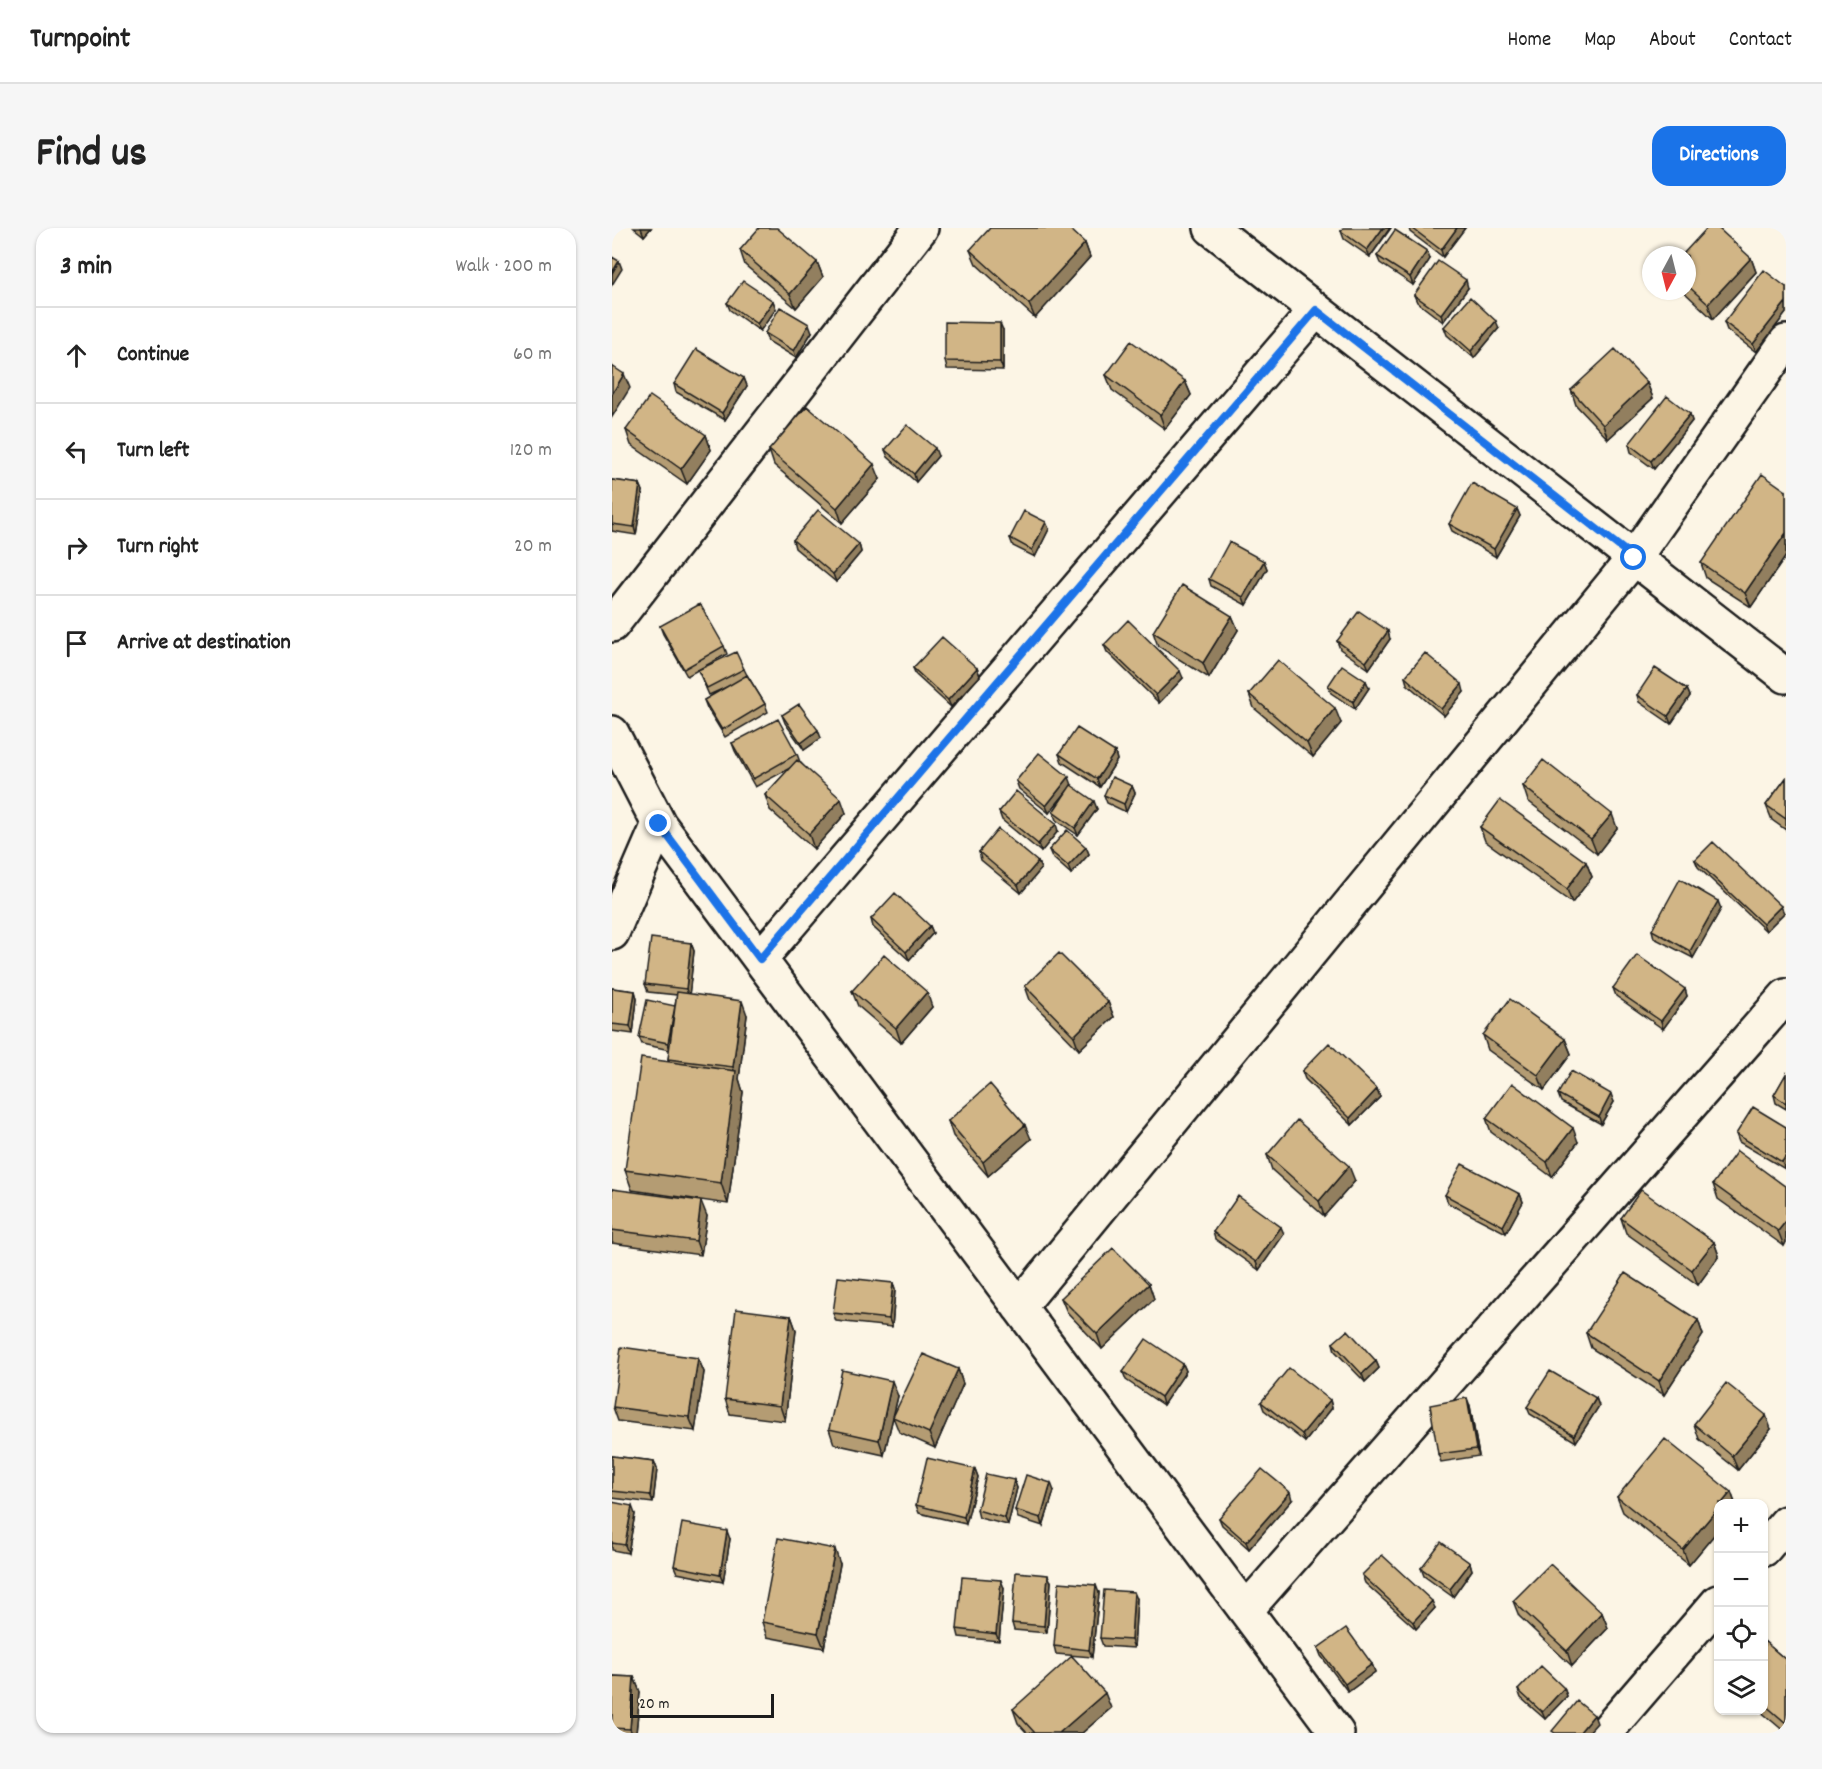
<!DOCTYPE html>
<html lang="en">
<head>
<meta charset="utf-8">
<style>
	:root { --surface:#fff; --page:#f6f6f6; --text:#222; --muted:#767676; --line:#e0e0e0; --accent:#1a73e8 }
	body { margin:0; font-family:Dekko,sans-serif; background:var(--page); color:var(--text) }
	.controls { position:absolute; right:18px; bottom:18px; display:grid; overflow:hidden; border-radius:12px; box-shadow:0 2px 4px #0004 }
	.controls button { width:54px; height:54px; display:grid; place-items:center; padding:0; border:0; border-bottom:2px solid var(--line); background:var(--surface); color:var(--text); font:30px sans-serif }
	.compass { position:absolute; left:1030px; top:18px; width:54px; height:54px; border-radius:50%; background:var(--surface); box-shadow:0 2px 4px #0004; rotate:187deg }
	.scale { position:absolute; left:18px; bottom:15px; width:144px; box-sizing:border-box; padding-left:6px; border:3px solid #1c1c1c; border-top:0; font-size:16px; line-height:21px; white-space:nowrap; color:#1c1c1c; -webkit-text-stroke:4px #fcf5e5; paint-order:stroke }
	.stop { position:absolute; width:18px; height:18px; margin:-14px; border:4px solid #1a73e8; border-radius:50%; background:#fff }
	.stop.end { background:#1a73e8; border-color:#fff; box-shadow:0 2px 6px #0008 }
	.list { margin:0; padding:0; list-style:none }
	h2 { display:flex; justify-content:space-between; align-items:center; height:78px; margin:0; padding:0 24px; font-size:26px }
	h2 small { font-size:20px; font-weight:400; color:var(--muted) }
	.list li { display:grid; grid-template-columns:39px 1fr auto; gap:18px; align-items:center; box-sizing:border-box; height:96px; padding:0 24px; border-top:2px solid var(--line) }
	.list b { display:block; font-size:22px; white-space:nowrap }
	.list em { font-size:20px; font-style:normal; color:var(--muted) }
	.icon { flex:none; width:33px; height:33px; fill:none; stroke:currentColor; stroke-width:2; stroke-linecap:round; stroke-linejoin:round }
	.map { position:relative; flex:none; width:1174px; height:1505px; overflow:hidden; border-radius:18px }
	header { display:flex; align-items:center; gap:36px; box-sizing:border-box; height:84px; padding:0 30px; background:var(--surface); border-bottom:2px solid var(--line) }
	header strong { font-size:28px }
	nav { display:flex; gap:33px; margin-inline-start:auto; font-size:21px }
	.intro { display:flex; align-items:center; justify-content:space-between; box-sizing:border-box; height:144px; padding:0 36px }
	h1 { margin:0; font-size:42px }
	.button { padding:15px 27px; border-radius:18px; background:var(--accent); color:#fff; font-size:21px; font-weight:700 }
	main { display:flex; gap:36px; padding:0 36px }
	aside { flex:1; background:var(--surface); border-radius:18px; box-shadow:0 2px 4px #0004 }
	.map>svg:first-child { display:block }
	.lines { fill:none; stroke-linecap:round; stroke-linejoin:round }
	.minor-casing { stroke:#1c1c1c; stroke-width:38 }
	.minor { stroke:#fcf5e5; stroke-width:33 }
	.wall { fill:#b49c73; stroke:#1c1c1c; stroke-width:1.5 }
	.shaded-wall { fill:#927f5e; stroke:#1c1c1c; stroke-width:1.5 }
	.building { fill:#d1b586; stroke:#1c1c1c; stroke-width:1.5 }
	.route { stroke:#1a73e8; stroke-width:8 }
</style>
</head>
<body>
<header>
<strong>Turnpoint</strong>
<nav><a>Home</a><a>Map</a><a>About</a><a>Contact</a></nav>
</header>
<div class="intro"><h1>Find us</h1><a class="button">Directions</a></div>
<main>
<aside>
<h2>3 min<small>Walk · 200 m</small></h2>
<ul class="list">
<li><svg class="icon" aria-label="ahead" viewBox="0 0 24 24"><path d="M12 20V5M6 11l6-6 6 6"/></svg><div><b>Continue</b></div><em>60 m</em></li>
<li><svg class="icon" aria-label="left" viewBox="0 0 24 24"><path d="M17 20v-9H6M10 6l-5 5 5 5"/></svg><div><b>Turn left</b></div><em>120 m</em></li>
<li><svg class="icon" aria-label="right" viewBox="0 0 24 24"><path d="M7 20v-9h11M14 6l5 5-5 5"/></svg><div><b>Turn right</b></div><em>20 m</em></li>
<li><svg class="icon" aria-label="arrive" viewBox="0 0 24 24"><path d="M6 21V4h12l-3 4 3 4H6"/></svg><div><b>Arrive at destination</b></div></li>
</ul>
</aside>
<div class="map">
<svg width="1174" height="1505" viewBox="0 0 1174 1505">
	<rect width="100%" height="100%" fill="#fcf5e5"/>
	<filter id="ink" filterUnits="userSpaceOnUse"><feTurbulence type="fractalNoise" baseFrequency=".0167" numOctaves="2"/><feDisplacementMap in="SourceGraphic" scale="12" xChannelSelector="R" yChannelSelector="G"/><feConvolveMatrix kernelMatrix="1 2 1 2 8 2 1 2 1" color-interpolation-filters="sRGB"/></filter>
	<g filter="url(#ink)">
		<g class="lines">
			<g class="minor-casing">
				<path id="minor" d="M599 0 704 82
					M0 397 309 0
					M0 505 47 596 725 1505
					M0 705 47 596
					M148 731 704 82 1174 448
					M407 1079 1022 330 1174 114
					M1152 1321 1174 1295
					M634 1382 1174 768
					M993 1505 1106 1374"/>
			</g>
			<use href="#minor" class="minor"/>
		</g>
		<path class="wall" d="M22 0H39L32 8Z
			M779 0 758 29 732 11 729 3Z
			M797 0H853L831 29 798 4Z
			M473 15 478 29 423 90 364 36 358 22Z
			M128 22 205 34 211 49 184 80 133 37Z
			M1075 27 1139 30 1144 44 1101 91 1071 63H1075Z
			M765 28 818 31 801 57 768 35Z
			M1174 59V85L1144 124 1115 102 1112 94Z
			M856 60 831 94 805 74 802 67Z
			M161 73 164 81 148 103 118 82 115 75Z
			M832 99 887 100 862 130 835 107Z
			M391 102V142L335 141 333 133Z
			M200 104 184 130 156 113 153 105Z
			M494 147 573 153 579 167 553 201 500 162Z
			M132 150 135 158 113 192 64 164 62 156Z
			M1035 155 1041 170 996 211 964 177 959 162Z
			M1078 186 1080 193 1042 241 1019 224 1017 216Z
			M14 202 94 207 99 222 75 256 19 217Z
			M157 222 268 251 230 295 162 237Z
			M273 222 326 228 304 254 276 229Z
			M0 252 28 256 31 263 24 307 0 303Z
			M1174 263V328L1139 379 1094 350 1089 335Z
			M905 281 908 288 884 329 840 303 837 296Z
			M437 301 423 329 401 318 398 310Z
			M181 312 247 316 249 324 224 354 183 320Z
			M652 333 655 341 634 377 599 358 597 351Z
			M620 388 626 402 597 450 546 418 541 404Z
			M48 398 112 418 115 426 75 448 51 406Z
			M778 411 757 441 728 421 725 413Z
			M492 417 571 450 547 475 495 424Z
			M301 440H365L368 448 339 479 304 447Z
			M132 441 135 447 153 476 156 484 113 509 95 480 92 472 117 458 97 467 86 442Z
			M793 449 852 464 832 488 795 456Z
			M754 453 757 460 743 481 719 465 716 458Z
			M1075 461 1078 468 1059 496 1027 474 1025 467Z
			M637 466 729 495 701 529 642 480Z
			M170 487 209 510 192 522 173 495Z
			M120 515 185 526 188 534 234 585 202 621 158 582 153 567 178 540 143 559 123 523Z
			M503 524 505 532 488 559 450 534 447 526Z
			M1174 550V602L1160 592 1154 577Z
			M404 553 460 557 459 558 485 581 466 607 444 592 441 584 458 558 437 585 407 561Z
			M520 558 523 565 514 584 495 575 492 567Z
			M911 558 1005 600 985 626 916 573Z
			M387 584 446 603 429 624 390 592Z
			M868 599 974 634 980 649 960 675 873 613Z
			M474 619 477 626 459 646 440 629 437 622Z
			M367 624 426 634 429 641 409 665 369 632Z
			M1083 632 1172 685 1154 703 1086 639Z
			M1109 681 1081 730 1042 710 1040 702Z
			M259 691 318 698 321 705 297 732 261 699Z
			M79 715 82 723 77 766 135 787 127 851 131 864 116 976 20 962 13 942 58 834 56 831 58 822 30 816 27 809 63 778 65 767 36 764 33 756Z
			M413 758 496 774 502 789 467 822 418 772Z
			M0 760 23 763 25 771 21 806 0 803Z
			M1001 760 1073 761 1075 768 1051 801 1004 768Z
			M240 763 320 779 289 815 246 778Z
			M871 807 953 811 959 826 932 862 876 822Z
			M690 843 765 861 768 869 740 897 693 851Z
			M1174 846V881L1164 875 1162 867Z
			M946 866 1002 874 989 896 949 874Z
			M874 890 966 914 940 949 879 904Z
			M336 893 419 911 376 948 341 908Z
			M1174 899V939L1173 941 1127 914 1124 906Z
			M655 927 743 953 712 988 660 942Z
			M1101 956 1174 959V1014L1172 1018 1106 971Z
			M0 961 95 988 89 1027 0 1015Z
			M908 966 911 974 894 1005 836 975 833 967Z
			M1009 990 1102 1014 1107 1028 1086 1057 1014 1005Z
			M601 1004 672 1006 647 1042 603 1011Z
			M281 1055 283 1062 280 1099 224 1093 221 1085Z
			M537 1056 542 1071 490 1121 455 1084 449 1070Z
			M179 1088 184 1102 173 1193 118 1186 113 1171Z
			M1086 1092 1091 1107 1052 1167 979 1120 974 1105Z
			M721 1115 764 1133 767 1140 753 1154 723 1123Z
			M86 1130 92 1144 83 1203 6 1193 1 1179Z
			M571 1136 574 1143 551 1177 514 1152 511 1144Z
			M346 1141 351 1156 323 1220 287 1204 281 1189Z
			M286 1168 272 1227 222 1216 217 1201Z
			M984 1170 987 1178 964 1214 918 1186 915 1179Z
			M718 1172 720 1180 693 1214 652 1182 649 1174Z
			M858 1178 867 1228 829 1234 826 1226Z
			M1082 1196 1159 1201 1126 1242 1087 1211Z
			M0 1228 42 1233 45 1241 41 1275 0 1270Z
			M363 1241 366 1249 354 1296 307 1285 304 1277Z
			M402 1252 405 1260 396 1297 367 1290 365 1282Z
			M442 1263 431 1298 406 1290 403 1282Z
			M1119 1264 1123 1275H1107V1301L1077 1337 1011 1284 1005 1269Z
			M680 1272 637 1321 610 1297 607 1290Z
			M0 1274 23 1286 16 1325 0 1322Z
			M118 1311 111 1354 65 1345 62 1338Z
			M858 1335 860 1342 841 1369 812 1348 809 1340Z
			M228 1336 212 1420 155 1409 150 1394Z
			M750 1347 823 1380 804 1401 753 1355Z
			M439 1354 435 1405 402 1402 400 1395Z
			M392 1360 387 1413 347 1409 345 1401Z
			M487 1365 480 1429 444 1426 442 1418Z
			M525 1371 522 1420 491 1418 488 1410Z
			M901 1373 990 1385 996 1400 960 1438 907 1388Z
			M1152 1413 1174 1432V1505L1147 1482H1152Z
			M706 1420 760 1436 763 1444 736 1464 709 1428Z
			M0 1448 22 1449 28 1464 24 1505H0Z
			M952 1460 955 1468 933 1491 909 1470 906 1462Z
			M499 1480 470 1505H415L406 1495 401 1481Z"/>
		<path class="shaded-wall" d="M29 0H39L32 8Z
			M771 0H778L758 29 755 22Z
			M845 0H853L831 29 829 22Z
			M473 15 478 29 423 90 417 76Z
			M815 23 818 31 801 57 798 49Z
			M1139 30 1144 44 1101 91 1096 76Z
			M7 33 10 41 0 57V45Z
			M205 34 211 49 184 80 178 66Z
			M854 52 856 60 831 94 829 86Z
			M161 73 164 81 148 103 145 96Z
			M1174 74V85L1144 124 1141 116Z
			M884 93 887 100 862 130 859 123Z
			M388 95 391 102V142L388 134Z
			M197 96 200 104 184 130 182 123Z
			M12 146 18 160 0 189V166Z
			M132 150 135 158 113 192 110 185Z
			M573 153 579 167 553 201 548 187Z
			M1035 155 1041 170 996 211 991 197Z
			M1078 186 1080 193 1042 241 1039 233Z
			M94 207 99 222 75 256 69 241Z
			M323 220 326 228 304 254 302 246Z
			M262 236 268 251 230 295 225 280Z
			M28 256 31 263 24 307 22 299Z
			M905 281 908 288 884 329 882 321Z
			M434 294 437 301 423 329 420 322Z
			M1174 305V328L1139 379 1133 365Z
			M247 316 249 324 224 354 221 346Z
			M652 333 655 341 634 377 631 369Z
			M620 388 626 402 597 450 591 435Z
			M776 403 778 411 757 441 754 434Z
			M365 440 368 448 339 479 336 472Z
			M568 443 571 450 547 475 544 467Z
			M754 453 757 460 743 481 741 474Z
			M850 456 852 464 832 488 829 481Z
			M1075 461 1078 468 1059 496 1056 488Z
			M723 480 729 495 701 529 695 515Z
			M206 502 209 510 192 522 189 515Z
			M503 524 505 532 488 559 485 551Z
			M457 549 460 557 437 585 434 578Z
			M520 558 523 565 514 584 512 576Z
			M229 571 234 585 202 621 197 606Z
			M482 573 485 581 466 607 463 600Z
			M1000 586 1005 600 985 626 979 611Z
			M444 596 446 603 429 624 426 616Z
			M474 619 477 626 459 646 456 638Z
			M426 634 429 641 409 665 406 657Z
			M974 634 980 649 960 675 955 661Z
			M1106 673 1109 681 1081 730 1078 723Z
			M1169 678 1172 685 1154 703 1151 696Z
			M318 698 321 705 297 732 294 724Z
			M79 715 82 723 77 769 74 761Z
			M1073 761 1075 768 1051 801 1049 793Z
			M23 763 25 771 21 806 18 798Z
			M315 764 320 779 289 815 284 800Z
			M130 773 135 787 127 851 131 864 116 976 109 955 123 846 121 839Z
			M496 774 502 789 467 822 462 808Z
			M63 778 58 822 56 815Z
			M953 811 959 826 932 862 926 847Z
			M765 861 768 869 740 897 738 890Z
			M999 866 1002 874 989 896 987 889Z
			M413 897 419 911 376 948 371 934Z
			M961 900 966 914 940 949 935 934Z
			M1174 927V939L1173 941 1170 934Z
			M737 938 743 953 712 988 707 973Z
			M908 966 911 974 894 1005 891 998Z
			M89 973 95 988 89 1027 84 1013Z
			M1174 993V1014L1172 1018 1166 1003Z
			M669 999 672 1006 647 1042 644 1034Z
			M1102 1014 1107 1028 1086 1057 1080 1042Z
			M281 1055 283 1062 280 1099 277 1091Z
			M537 1056 542 1071 490 1121 485 1106Z
			M179 1088 184 1102 173 1193 168 1178Z
			M1086 1092 1091 1107 1052 1167 1047 1153Z
			M86 1130 92 1144 83 1203 77 1189Z
			M764 1133 767 1140 753 1154 750 1146Z
			M571 1136 574 1143 551 1177 549 1169Z
			M346 1141 351 1156 323 1220 317 1205Z
			M280 1153 286 1168 272 1227 267 1212Z
			M855 1170 858 1178 867 1228 864 1221Z
			M984 1170 987 1178 964 1214 962 1207Z
			M718 1172 720 1180 693 1214 690 1206Z
			M1154 1187 1159 1201 1126 1242 1120 1228Z
			M42 1233 45 1241 41 1275 38 1267Z
			M363 1241 366 1249 354 1296 352 1289Z
			M402 1252 405 1260 396 1297 393 1290Z
			M439 1255 442 1263 431 1298 429 1290Z
			M678 1264 680 1272 637 1321 634 1314Z
			M1119 1264 1123 1275H1110Z
			M20 1278 23 1286 16 1325 13 1317Z
			M1107 1279V1301L1077 1337 1071 1322Z
			M115 1303 118 1311 111 1354 108 1347Z
			M223 1321 228 1336 212 1420 206 1405Z
			M858 1335 860 1342 841 1369 838 1361Z
			M436 1347 439 1354 435 1405 432 1398Z
			M389 1352 392 1360 387 1413 384 1406Z
			M484 1357 487 1365 480 1429 477 1422Z
			M522 1364 525 1371 522 1420 519 1412Z
			M820 1373 823 1380 804 1401 801 1394Z
			M990 1385 996 1400 960 1438 955 1423Z
			M760 1436 763 1444 736 1464 733 1456Z
			M22 1449 28 1464 24 1505H20L18 1501Z
			M952 1460 955 1468 933 1491 930 1484Z
			M493 1465 499 1480 470 1505H447Z
			M982 1487 985 1495 976 1505H967Z"/>
		<path class="building" d="M147 0H165L205 34 178 66 128 22Z
			M378 0H457L473 15 417 76 358 22Z
			M731 0H771L755 22 729 3Z
			M800 0H845L829 22Z
			M1095 0H1106L1139 30 1096 76 1075 57V27H1070Z
			M783 2 815 23 798 49 765 28Z
			M0 29 7 33 0 45Z
			M826 33 854 52 829 86 802 67Z
			M1152 42 1174 59V74L1141 116 1112 94Z
			M131 53 161 73 145 96 115 75Z
			M858 69 884 93 859 123 832 99Z
			M168 79 197 96 182 123 153 105Z
			M333 94 388 95V134L333 133Z
			M519 113 573 153 548 187 494 147Z
			M84 121 132 150 110 185 62 156Z
			M1003 121 1035 155 991 197 959 162Z
			M0 138 12 146 0 166Z
			M38 168 94 207 69 241 14 202Z
			M1055 168 1078 186 1039 233 1017 216Z
			M195 178 262 236 225 280 157 222Z
			M295 197 323 220 302 246 273 222Z
			M1150 246 1174 263V305L1133 365 1089 335Z
			M0 252 28 256 22 299 0 296Z
			M860 255 905 281 882 321 837 296Z
			M206 282 247 316 221 346 181 312Z
			M412 283 434 294 420 322 398 310Z
			M617 314 652 333 631 369 597 351Z
			M570 357 620 388 591 435 541 404Z
			M88 376 112 418 72 441 48 398Z
			M747 383 776 403 754 434 725 413Z
			M516 392 568 443 544 467 492 417Z
			M330 409 365 440 336 472 301 440Z
			M124 424 132 441 95 460 86 442Z
			M813 425 850 456 829 481 793 449Z
			M666 432 723 480 695 515 637 466Z
			M730 437 754 453 741 474 716 458Z
			M1043 440 1075 461 1056 488 1025 467Z
			M135 447 153 476 110 502 92 472Z
			M187 476 206 502 189 515 170 487Z
			M166 491 185 526 141 551 120 515Z
			M465 500 503 524 485 551 447 526Z
			M427 525 457 549 434 578 404 553Z
			M185 532 229 571 197 606 153 567Z
			M931 532 1000 586 979 611 911 558Z
			M500 549 520 558 512 576 492 567Z
			M1174 550V591L1154 577Z
			M459 557 482 573 463 600 441 584Z
			M404 563 444 596 426 616 387 584Z
			M888 572 974 634 955 661 868 599Z
			M386 601 426 634 406 657 367 624Z
			M455 602 474 619 456 638 437 622Z
			M1101 614 1169 678 1151 696 1083 632Z
			M1068 651 1106 673 1078 723 1040 702Z
			M283 665 318 698 294 724 259 691Z
			M39 710 79 715 74 761 33 756Z
			M447 725 496 774 462 808 413 758Z
			M272 727 315 764 284 800 240 763Z
			M1025 727 1073 761 1049 793 1001 760Z
			M0 760 23 763 18 798 0 796Z
			M65 764 130 773 121 839 56 831Z
			M898 771 953 811 926 847 871 807Z
			M35 772 63 778 56 815 27 809Z
			M717 815 765 861 738 890 690 843Z
			M29 830 124 843 109 955 13 942Z
			M959 843 999 866 987 889 946 866Z
			M1174 846V875L1162 867Z
			M900 855 961 900 935 934 874 890Z
			M378 856 413 897 371 934 336 893Z
			M1141 879 1174 899V927L1170 934 1124 906Z
			M685 892 737 938 707 973 655 927Z
			M1125 923 1174 959V993L1166 1003 1101 956Z
			M850 936 908 966 891 998 833 967Z
			M0 961 89 973 84 1013 0 1002Z
			M1029 962 1102 1014 1080 1042 1009 990Z
			M626 968 669 999 644 1034 601 1004Z
			M501 1020 537 1056 485 1106 449 1070Z
			M1013 1045 1086 1092 1047 1153 974 1105Z
			M226 1049 281 1055 277 1091 221 1085Z
			M124 1081 179 1088 168 1178 113 1171Z
			M736 1102 764 1133 750 1146 721 1115Z
			M534 1111 571 1136 549 1169 511 1144Z
			M9 1119 86 1130 77 1189 1 1179Z
			M311 1126 346 1141 317 1205 281 1189Z
			M677 1140 718 1172 690 1206 649 1174Z
			M230 1142 280 1153 267 1212 217 1201Z
			M938 1143 984 1170 962 1207 915 1179Z
			M1114 1155 1154 1187 1120 1228 1082 1196Z
			M855 1170 864 1221 826 1226 818 1177Z
			M1053 1211 1119 1264 1110 1275H1107V1279L1071 1322 1005 1269Z
			M0 1228 42 1233 38 1267 0 1263Z
			M315 1230 363 1241 352 1289 304 1277Z
			M650 1241 678 1264 634 1314 607 1290Z
			M374 1246 402 1252 393 1290 365 1282Z
			M414 1247 439 1255 429 1290 403 1282Z
			M0 1274 20 1278 13 1317 0 1315Z
			M70 1295 115 1303 108 1347 62 1338Z
			M166 1310 223 1321 206 1405 150 1394Z
			M829 1314 858 1335 838 1361 809 1340Z
			M770 1327 820 1373 801 1394 750 1347Z
			M938 1336 990 1385 955 1423 901 1373Z
			M404 1344 436 1347 432 1398 400 1395Z
			M350 1349 389 1352 384 1406 345 1401Z
			M447 1354 484 1357 477 1422 442 1418Z
			M492 1362 522 1364 519 1412 488 1410Z
			M734 1400 760 1436 733 1456 706 1420Z
			M1152 1413 1174 1432V1495L1152 1476Z
			M460 1428 493 1465 447 1505H423L401 1481Z
			M929 1438 952 1460 930 1484 906 1462Z
			M0 1448 22 1449 18 1501 0 1500Z
			M965 1473 982 1487 967 1505H943L940 1503Z"/>
	</g>
	<g class="lines" filter="url(#ink)">
		<path class="route" d="M47 596 148 731 704 82 1022 330"/>
	</g>
</svg>
<div class="controls">
<button>+</button>
<button>−</button>
<button><svg class="icon" aria-label="locate" viewBox="0 0 24 24"><circle cx="12" cy="12" r="6"/><path d="M12 2v4M12 18v4M2 12h4M18 12h4"/></svg></button>
<button><svg class="icon" aria-label="layers" viewBox="0 0 24 24"><path d="M12 4l9 5-9 5-9-5zM3 14l9 5 9-5"/></svg></button>
</div>
<svg class="compass" viewBox="-18 -18 36 36"><path d="M0-13l5 13h-10z" fill="#e53935"/><path d="M0 13l5-13h-10z" fill="#767676"/></svg>
<div class="scale">20 m</div>
<div class="stop" style="left:1022px;top:330px"></div>
<div class="stop end" style="left:47px;top:596px"></div>
</div>
</main>
</body>
</html>
